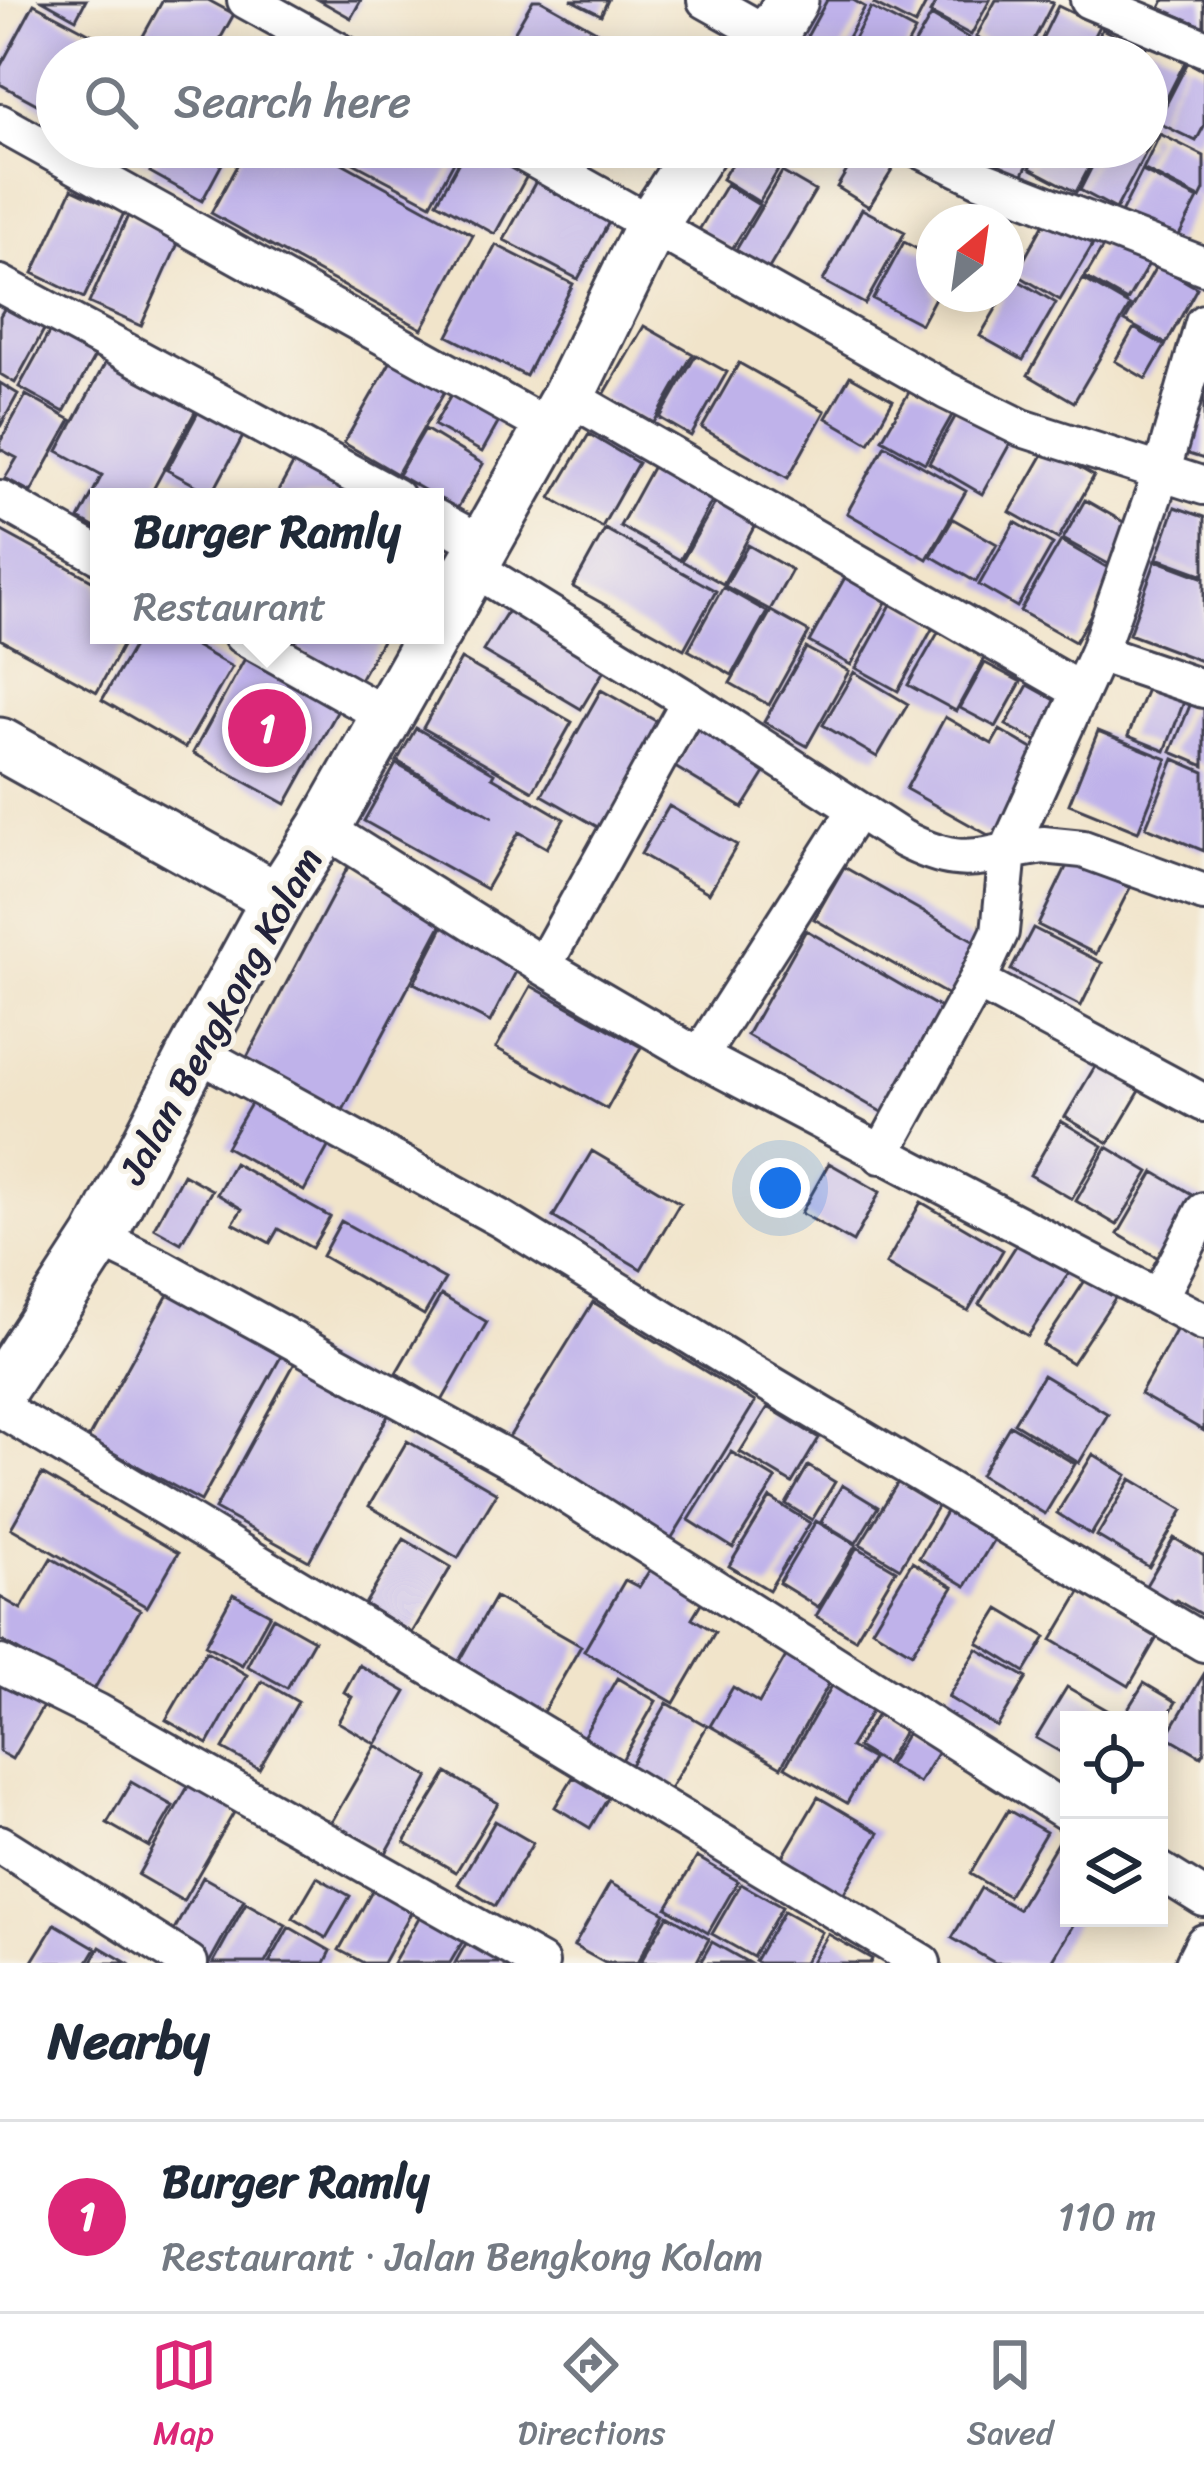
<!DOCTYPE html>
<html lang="en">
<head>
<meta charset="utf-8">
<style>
	:root { --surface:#fff; --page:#f6f6f7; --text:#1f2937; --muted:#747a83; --line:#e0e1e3; --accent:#db2777 }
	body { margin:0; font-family:Sriracha,sans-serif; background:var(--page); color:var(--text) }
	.controls { position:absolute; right:36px; bottom:36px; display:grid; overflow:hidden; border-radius:0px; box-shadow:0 6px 30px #0003 }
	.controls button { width:108px; height:108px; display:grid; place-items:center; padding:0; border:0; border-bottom:3px solid var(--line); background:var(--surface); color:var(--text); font:60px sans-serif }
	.compass { position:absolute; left:916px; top:204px; width:108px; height:108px; border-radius:50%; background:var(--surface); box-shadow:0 6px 30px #0003; rotate:29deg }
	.you { position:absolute; left:780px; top:1188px; width:42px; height:42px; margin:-30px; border:9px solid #fff; border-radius:50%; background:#1a73e8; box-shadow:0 0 0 18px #1a73e833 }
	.badge { display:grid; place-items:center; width:78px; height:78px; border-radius:50%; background:var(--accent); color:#fff; font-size:39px; font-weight:700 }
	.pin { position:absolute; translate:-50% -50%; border:6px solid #fff; box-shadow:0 3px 12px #0006 }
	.popup { position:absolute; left:90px; top:488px; width:354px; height:156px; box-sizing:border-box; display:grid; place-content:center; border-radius:0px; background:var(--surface); filter:drop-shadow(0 3px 9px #0005); font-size:39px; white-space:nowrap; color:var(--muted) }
	.popup b { font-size:45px; color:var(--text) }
	.popup::after { content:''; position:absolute; left:50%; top:100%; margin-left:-24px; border:24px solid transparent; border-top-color:var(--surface) }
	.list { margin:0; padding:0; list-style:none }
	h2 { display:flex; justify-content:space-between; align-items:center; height:156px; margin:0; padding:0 48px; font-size:51px }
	h2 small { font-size:39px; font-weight:400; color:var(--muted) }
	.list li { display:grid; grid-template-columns:78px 1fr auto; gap:36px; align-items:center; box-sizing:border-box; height:192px; padding:0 48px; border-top:3px solid var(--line) }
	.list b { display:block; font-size:45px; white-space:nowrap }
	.list p { margin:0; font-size:39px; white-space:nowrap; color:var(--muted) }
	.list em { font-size:39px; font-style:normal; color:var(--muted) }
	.icon { flex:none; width:66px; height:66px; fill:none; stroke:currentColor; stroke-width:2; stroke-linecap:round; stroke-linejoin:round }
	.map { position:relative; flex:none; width:1204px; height:1963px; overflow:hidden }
	.search { position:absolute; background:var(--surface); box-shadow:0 6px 30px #0003; left:36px; right:36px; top:36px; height:132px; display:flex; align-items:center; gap:30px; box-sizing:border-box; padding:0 42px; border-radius:66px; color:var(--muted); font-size:45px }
	.sheet { height:348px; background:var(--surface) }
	nav { display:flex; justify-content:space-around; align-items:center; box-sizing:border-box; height:168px; border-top:3px solid var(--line); background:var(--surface); font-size:33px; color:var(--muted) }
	nav a { display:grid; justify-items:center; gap:6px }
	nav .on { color:var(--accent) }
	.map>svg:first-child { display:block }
	.building { fill:#bfb2ea }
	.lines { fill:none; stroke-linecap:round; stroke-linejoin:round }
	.street-casing { stroke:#413f50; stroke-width:42 }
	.secondary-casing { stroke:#413f50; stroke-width:57 }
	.street { stroke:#fff; stroke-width:36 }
	.secondary { stroke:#fff; stroke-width:51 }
	.labels { text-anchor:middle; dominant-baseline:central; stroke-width:10; stroke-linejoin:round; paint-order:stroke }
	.street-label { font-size:39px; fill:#22223b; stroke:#f7f3e8 }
</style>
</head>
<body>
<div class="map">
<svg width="1204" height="1963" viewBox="0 0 1204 1963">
	<rect width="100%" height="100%" fill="#f7f3e8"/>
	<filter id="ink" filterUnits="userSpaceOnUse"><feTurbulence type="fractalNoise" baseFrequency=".00833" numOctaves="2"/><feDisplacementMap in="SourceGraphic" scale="24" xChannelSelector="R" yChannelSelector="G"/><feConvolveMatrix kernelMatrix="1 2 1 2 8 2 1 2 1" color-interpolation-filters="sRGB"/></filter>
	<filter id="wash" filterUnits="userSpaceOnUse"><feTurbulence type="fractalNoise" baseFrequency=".004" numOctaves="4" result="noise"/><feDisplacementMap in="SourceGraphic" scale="48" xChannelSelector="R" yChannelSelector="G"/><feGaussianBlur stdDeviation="2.7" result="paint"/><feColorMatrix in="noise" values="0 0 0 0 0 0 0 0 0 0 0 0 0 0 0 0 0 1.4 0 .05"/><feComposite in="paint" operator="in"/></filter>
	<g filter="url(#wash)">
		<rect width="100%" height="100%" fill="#f1e4ca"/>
		<g id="blocks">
			<path class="building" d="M42 0H86L76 19Z
				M163 0H208L234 14 210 57H57V115L0 84V67L34 4 132 56Z
				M319 0H361L351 18Z
				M533 0H541L614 41 604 57H550L512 36Z
				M571 0H608L601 15Z
				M827 0H853L865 7 837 57H806L798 53Z
				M876 0H928L915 25 874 4Z
				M937 0H990L971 35 930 13Z
				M996 0H1047L1053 3 1025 57H1014L976 37Z
				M1164 0H1204V27L1160 8Z
				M1058 6 1099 26 1083 57H1033Z
				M871 8 915 31 901 57H844Z
				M931 16 975 42 966 57H907Z
				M1102 29 1141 50 1138 57H1087Z
				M298 34 342 57H286Z
				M1148 43 1185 62 1152 127 1147 124V57H1141Z
				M976 46 996 57H970Z
				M1188 62 1204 71V126L1196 141 1157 122Z
				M1147 133 1154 137 1116 209 1080 190 1102 147H1147Z
				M1160 134 1204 156V190L1200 198 1143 169Z
				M119 147H158L149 164Z
				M163 147H231L202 201 150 172Z
				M247 147H313L473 235 422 329 211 213Z
				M323 147H462L431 204Z
				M467 147H499L533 165 495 234 437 202Z
				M742 147H747L780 167 759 202 722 179Z
				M861 147H894L903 153 869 207 837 187Z
				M990 147H1037L1022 176 985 157Z
				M1041 147H1100L1076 192 1030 168Z
				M1142 171 1198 199 1174 245 1119 217Z
				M541 172 615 211 578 279 504 240Z
				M782 172 815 191 768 270 736 250Z
				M726 185 759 205 732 249 699 230Z
				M72 189 124 213 84 298 33 273Z
				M862 209 905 232 865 304 823 281Z
				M1049 214 1095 241 1060 300 1016 274Z
				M128 216 180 239 141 326 89 303Z
				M1109 237 1150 262 1127 301 1085 277Z
				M904 242 934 258V294H937L921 324 873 299Z
				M496 245 573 284 526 376 448 336Z
				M1157 265 1197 288 1166 344 1125 321Z
				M1014 278 1056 303 1023 360 980 336Z
				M1083 279 1130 306 1074 402 1028 375Z
				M7 304 46 326 15 383 0 374V316Z
				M644 326 693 354 652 426 602 398Z
				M1134 328 1165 346 1146 379 1115 361Z
				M51 329 96 354 64 412 19 387Z
				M111 352 201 401 149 497H99V530L79 519 102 475 58 451Z
				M395 354 448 386 397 474 344 443Z
				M696 355 727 372 691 436 660 418Z
				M739 363 825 411 788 478 702 428Z
				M850 376 893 400 869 443 826 418Z
				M0 383 18 394 0 427Z
				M912 387 955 410 925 463 882 439Z
				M454 390 501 418 482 452 434 425Z
				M1203 393H1204V459L1185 453Z
				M26 395 71 420 31 492 5 478 17 458 0 449V442Z
				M202 405 247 429 212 494 167 470Z
				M959 410 1012 440 982 494 929 463Z
				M425 429 483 464 457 509 398 475Z
				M589 434 638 463 602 527 551 498Z
				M885 445 966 491 927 559 847 513Z
				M1046 449 1094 476 1058 539 1010 512Z
				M300 452 348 479 338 497H275Z
				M653 466 713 499 680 560 620 526Z
				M719 496 759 518 723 584 682 561Z
				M1085 500 1134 528 1112 566 1063 539Z
				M1175 507 1204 517V575L1157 558Z
				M953 519 997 544 976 582 931 556Z
				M1015 522 1053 544 1017 607 979 585Z
				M605 529 716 591 684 649 573 587Z
				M0 530 99 584V635H128L97 692 0 639Z
				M1061 541 1115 572 1075 642 1020 611Z
				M748 545 792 570 770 610 725 586Z
				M1156 560 1204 578V662L1129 634Z
				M848 572 890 595 851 665 809 642Z
				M723 587 767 612 732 675 688 650Z
				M894 599 936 622 898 691 856 668Z
				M512 604 609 662 581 709 483 651Z
				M771 611 809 632 769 705 730 683Z
				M939 631 985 658 956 711 908 685Z
				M140 635H176L232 667 185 748 102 700Z
				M299 635H385L358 683 293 647Z
				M806 648 849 671 807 746 764 722Z
				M249 651 342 703 286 804 193 753Z
				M461 659 572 722 533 791 423 728Z
				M985 663 1021 682 996 727 960 708Z
				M854 672 908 704 877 757 823 725Z
				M1149 684 1185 699 1165 751 1128 736Z
				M1028 685 1066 706 1043 745 1006 725Z
				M601 690 663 725 603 830 542 795Z
				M1193 698 1204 703V766L1171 752Z
				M945 717 992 744 1000 730 1046 757 999 841 906 789Z
				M704 718 773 760 743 808 675 767Z
				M416 728 494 773 492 777 564 819 547 848 519 832 486 889 364 821 396 764 493 817 397 761Z
				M1098 731 1167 759 1138 832 1069 804Z
				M1174 759 1204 772V851L1146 827Z
				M669 806 737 845 709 893 641 854Z
				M1070 859 1130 888 1096 954 1038 925Z
				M349 865 446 916 342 1112 245 1061Z
				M844 867 980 944 950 996 814 919Z
				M444 925 520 964 490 1022 414 983Z
				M1033 928 1102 963 1081 1006 1011 970Z
				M806 930 944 1010 885 1114 747 1035Z
				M531 986 641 1047 607 1109 496 1048Z
				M1097 1063 1141 1089 1109 1143 1065 1117Z
				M256 1095 333 1138 304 1191 226 1147Z
				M1061 1121 1103 1146 1072 1199 1030 1175Z
				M1107 1147 1149 1172 1117 1225 1076 1201Z
				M592 1151 680 1203 641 1269 553 1217Z
				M234 1163 330 1217 312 1248 278 1229 270 1243 233 1223 242 1209 217 1194Z
				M829 1163 880 1192 853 1242 801 1213Z
				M1154 1172 1204 1201 1170 1265 1118 1234Z
				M183 1174 212 1190 181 1243 154 1228Z
				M921 1202 1003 1250 968 1311 886 1264Z
				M341 1221 445 1279 424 1315 322 1256Z
				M1019 1241 1069 1273 1028 1336 979 1304Z
				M1088 1276 1117 1295 1072 1363 1043 1345Z
				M171 1289 284 1351 201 1501 88 1439Z
				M441 1295 487 1322 442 1401 396 1373Z
				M593 1302 755 1402 671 1539 508 1439Z
				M1179 1325 1204 1339V1431L1140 1394Z
				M303 1348 397 1399 309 1561 215 1509Z
				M1043 1375 1108 1414 1079 1463 1014 1423Z
				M768 1407 819 1438 792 1483 740 1452Z
				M1010 1425 1075 1464 1045 1514 980 1475Z
				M407 1441 497 1493 458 1558 369 1506Z
				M731 1452 776 1479 733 1548 689 1520Z
				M1093 1454 1127 1475 1091 1535 1057 1513Z
				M808 1466 835 1482 812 1520 786 1504Z
				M42 1474 178 1553 147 1607 11 1528Z
				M1131 1479 1183 1510 1149 1567 1097 1536Z
				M898 1482 938 1505 900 1568 860 1544Z
				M842 1485 878 1507 856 1543 821 1522Z
				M770 1498 810 1523 769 1590 729 1566Z
				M954 1498 1001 1527 966 1586 919 1558Z
				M816 1521 856 1545 818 1607 779 1583Z
				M1174 1538 1204 1556V1616L1176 1600 1166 1616 1138 1599Z
				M404 1539 451 1567 412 1633 365 1604Z
				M857 1547 896 1570 855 1639 816 1616Z
				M51 1558 140 1610 92 1693 0 1640V1597L21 1609Z
				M912 1562 953 1587 912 1653 872 1629Z
				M651 1568 704 1598 692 1618 715 1632 674 1703 584 1651 625 1580 639 1587Z
				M1082 1589 1159 1634 1129 1686 1052 1640Z
				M233 1594 270 1614 242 1665 205 1645Z
				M495 1597 581 1646 540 1717 455 1668Z
				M999 1609 1046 1637 1025 1672 978 1643Z
				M273 1617 314 1640 287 1688 247 1666Z
				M793 1644 837 1670 781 1767 710 1726 733 1687 759 1703Z
				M977 1649 1027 1678 997 1727 948 1697Z
				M206 1651 247 1675 208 1744 166 1720Z
				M359 1665 406 1692 376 1744 338 1722 352 1697 344 1692Z
				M0 1668 49 1696 12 1759 0 1752Z
				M1204 1674V1751L1201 1756 1167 1736Z
				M837 1677 878 1700 850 1747 872 1759 847 1803 785 1767Z
				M617 1678 656 1701 618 1767 579 1744Z
				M262 1681 298 1702 259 1769 223 1749Z
				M1144 1683 1176 1702 1159 1731V1720H1133L1124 1715Z
				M1067 1687 1116 1715 1113 1720H1069V1757L1036 1738Z
				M667 1703 707 1726 668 1792 628 1770Z
				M881 1708 908 1724 885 1764 857 1747Z
				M911 1726 942 1745 919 1783 888 1765Z
				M376 1745 429 1777 385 1855 331 1823Z
				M447 1773 498 1803 456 1872 405 1842Z
				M194 1776 240 1802 183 1901 138 1875Z
				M573 1777 608 1798 590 1828 555 1807Z
				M131 1782 173 1806 149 1847 107 1823Z
				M818 1797 879 1833 842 1896 781 1860Z
				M1008 1810 1046 1832 1008 1896 970 1874Z
				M495 1821 533 1843 495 1906 458 1884Z
				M1060 1838 1069 1843V1918H1077L1051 1963H995L952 1938 981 1888 1018 1909Z
				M697 1857 738 1881 708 1933 667 1908Z
				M203 1877 244 1900 209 1963H194L165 1947Z
				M317 1877 350 1896 326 1938 293 1918Z
				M379 1879 418 1900 383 1963H364L339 1950Z
				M610 1883 665 1913 637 1963H605L574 1946Z
				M741 1884 782 1907 753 1957 712 1934Z
				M246 1903 286 1925 265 1963H213Z
				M784 1911 822 1932 804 1963H759L755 1961Z
				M421 1914 464 1939 450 1963H393Z
				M668 1915 709 1939 696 1963H640Z
				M55 1924 96 1948 87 1963H31Z
				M289 1927 331 1951 325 1963H269Z
				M828 1934 872 1959 870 1963H811Z
				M469 1938 508 1963H455Z
				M712 1942 749 1963H700Z
				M100 1947 127 1963H91Z"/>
		</g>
	</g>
	<g filter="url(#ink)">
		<use href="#blocks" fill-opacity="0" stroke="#413f50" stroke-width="3"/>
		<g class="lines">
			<g class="street-casing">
				<path id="street" d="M246 0 349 57
					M706 0 772 37
					M1089 0 1204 48
					M0 123 549 428
					M513 147 947 391 1022 428 1204 486
					M916 147 982 179 1204 266
					M0 284 395 497
					M568 396 1080 691
					M0 499 99 555
					M435 518 483 544
					M471 566 690 701 903 839C942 859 966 863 1008 851L1098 653 1161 474 1204 323
					M242 635 388 717
					M1098 653 1204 689
					M324 828 543 966 699 1057 1204 1322
					M543 966 690 701
					M977 981 1204 1103
					M195 1051 501 1219 745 1369 1204 1643
					M699 1057 856 811
					M881 1155 977 981 1000 932 1008 851 1043 845 1083 849 1204 893
					M99 1238 161 1268 528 1470 1069 1813
					M1159 1297 1204 1211
					M0 1408 922 1963
					M0 1664 97 1712 540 1963
					M0 1844 189 1963
					M1159 1870 1204 1898
					M1194 1963 1204 1943"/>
			</g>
			<g class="secondary-casing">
				<path id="secondary" d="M759 57 792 0
					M435 632 568 396 652 224 702 147
					M0 744 278 899
					M0 1390 99 1238 195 1051 278 899 324 828 433 635"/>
			</g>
			<use href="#street" class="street"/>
			<use href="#secondary" class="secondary"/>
		</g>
	</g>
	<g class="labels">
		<g class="street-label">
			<text transform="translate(220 1015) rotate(-61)">Jalan Bengkong Kolam</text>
		</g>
	</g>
</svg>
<div class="controls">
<button><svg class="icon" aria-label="locate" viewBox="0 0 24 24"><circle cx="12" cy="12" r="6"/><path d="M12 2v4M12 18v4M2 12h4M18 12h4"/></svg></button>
<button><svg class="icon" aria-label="layers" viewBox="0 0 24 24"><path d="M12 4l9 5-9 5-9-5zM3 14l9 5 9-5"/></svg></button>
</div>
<svg class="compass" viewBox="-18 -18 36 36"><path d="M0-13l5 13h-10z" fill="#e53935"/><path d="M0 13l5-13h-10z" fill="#747a83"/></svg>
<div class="you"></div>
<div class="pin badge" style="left:267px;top:728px">1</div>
<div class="popup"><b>Burger Ramly</b>Restaurant</div>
<div class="search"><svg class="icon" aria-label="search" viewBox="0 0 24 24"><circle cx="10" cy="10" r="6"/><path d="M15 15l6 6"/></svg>Search here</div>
</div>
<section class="sheet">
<h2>Nearby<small></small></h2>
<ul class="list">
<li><span class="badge">1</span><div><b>Burger Ramly</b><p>Restaurant · Jalan Bengkong Kolam</p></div><em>110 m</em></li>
</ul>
</section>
<nav>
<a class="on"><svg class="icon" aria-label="map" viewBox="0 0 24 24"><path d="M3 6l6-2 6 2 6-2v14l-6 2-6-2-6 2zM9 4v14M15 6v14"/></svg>Map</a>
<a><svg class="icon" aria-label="directions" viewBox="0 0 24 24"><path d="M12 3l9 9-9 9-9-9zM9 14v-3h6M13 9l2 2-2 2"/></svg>Directions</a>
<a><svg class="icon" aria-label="saved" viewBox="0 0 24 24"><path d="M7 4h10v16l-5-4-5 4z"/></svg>Saved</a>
</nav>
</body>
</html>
